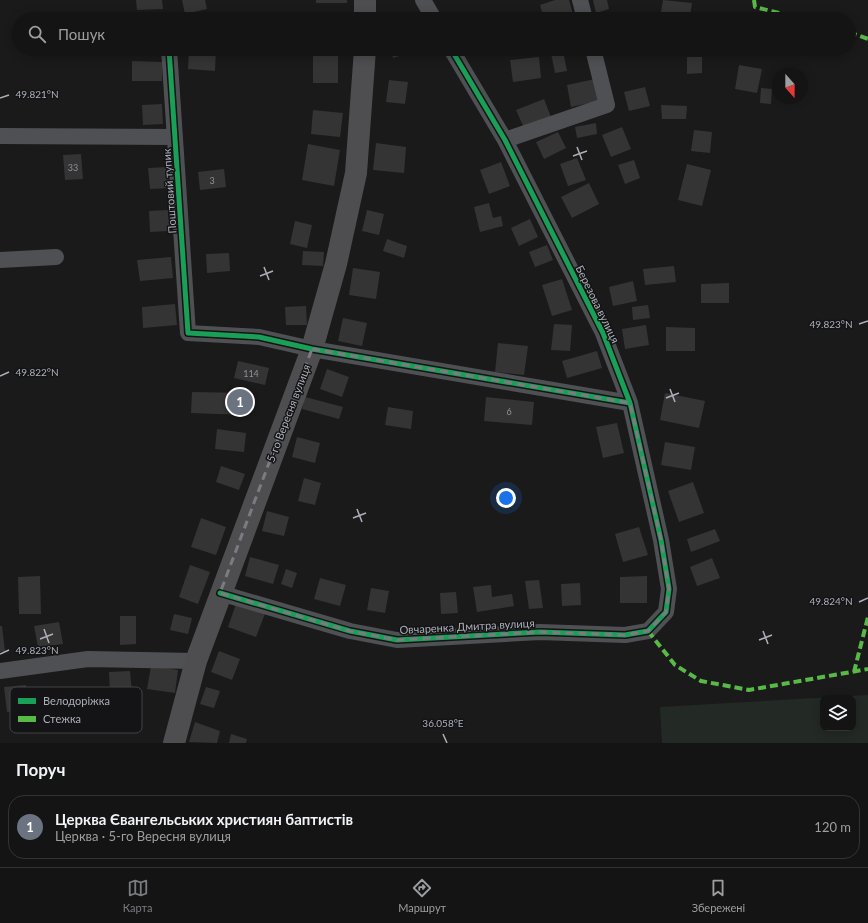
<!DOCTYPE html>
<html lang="uk">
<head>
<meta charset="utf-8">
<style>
	:root { --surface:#141414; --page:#1d1d1d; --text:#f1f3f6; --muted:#9d9ea0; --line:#333334; --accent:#7a7c81 }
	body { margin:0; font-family:Lato,sans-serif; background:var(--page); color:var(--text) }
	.controls { position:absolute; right:12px; bottom:12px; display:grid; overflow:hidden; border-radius:8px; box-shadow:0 2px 10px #0003 }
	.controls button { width:36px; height:36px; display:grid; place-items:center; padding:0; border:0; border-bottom:1px solid var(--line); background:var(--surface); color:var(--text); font:20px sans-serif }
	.compass { position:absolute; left:772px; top:68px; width:36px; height:36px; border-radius:50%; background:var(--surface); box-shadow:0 2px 10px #0003; rotate:159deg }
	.you { position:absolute; left:506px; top:498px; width:14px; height:14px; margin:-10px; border:3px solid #fff; border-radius:50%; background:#1a73e8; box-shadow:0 0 0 6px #1a73e833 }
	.badge { display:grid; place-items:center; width:26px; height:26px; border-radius:50%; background:var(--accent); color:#fff; font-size:13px; font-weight:700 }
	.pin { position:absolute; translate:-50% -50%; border:2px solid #fff; box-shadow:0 1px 4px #0006 }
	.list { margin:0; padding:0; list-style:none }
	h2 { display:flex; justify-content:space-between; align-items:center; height:52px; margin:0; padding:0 16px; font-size:17px }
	h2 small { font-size:13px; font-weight:400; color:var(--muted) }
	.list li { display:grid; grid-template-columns:26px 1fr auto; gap:12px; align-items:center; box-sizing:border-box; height:64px; margin:0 8px 8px; padding:0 8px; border:1px solid var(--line); border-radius:16px }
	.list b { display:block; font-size:15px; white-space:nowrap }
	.list p { margin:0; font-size:13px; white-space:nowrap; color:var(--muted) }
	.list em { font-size:13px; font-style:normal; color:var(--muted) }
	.icon { flex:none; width:22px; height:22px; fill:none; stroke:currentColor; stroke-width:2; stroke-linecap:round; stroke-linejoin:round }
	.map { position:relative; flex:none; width:868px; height:743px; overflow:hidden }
	.search { position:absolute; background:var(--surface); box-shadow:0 2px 10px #0003; left:12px; right:12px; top:12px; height:44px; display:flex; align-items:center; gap:10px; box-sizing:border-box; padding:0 14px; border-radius:22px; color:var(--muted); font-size:15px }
	.sheet { height:124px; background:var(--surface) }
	nav { display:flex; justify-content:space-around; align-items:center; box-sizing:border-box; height:56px; border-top:1px solid var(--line); background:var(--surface); font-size:11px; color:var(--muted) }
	nav a { display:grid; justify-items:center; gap:2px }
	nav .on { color:var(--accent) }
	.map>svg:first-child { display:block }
	.green { fill:#232924; fill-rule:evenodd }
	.building { fill:#343435 }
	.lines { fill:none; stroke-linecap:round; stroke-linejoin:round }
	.street { stroke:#4f5053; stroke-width:16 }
	.secondary { stroke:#4e4e50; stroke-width:22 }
	.quiet { stroke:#58b947; stroke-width:4; stroke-dasharray:8 4; stroke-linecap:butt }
	.cycleway-casing { stroke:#141416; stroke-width:8 }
	.cycleway { stroke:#1a9f57; stroke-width:5 }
	.marked { fill:none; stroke:#7a7c81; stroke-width:3; stroke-dasharray:8 5; stroke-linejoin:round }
	.ticks { fill:none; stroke:#adb0b9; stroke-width:1.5 }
	.labels { text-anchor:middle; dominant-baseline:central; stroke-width:3; stroke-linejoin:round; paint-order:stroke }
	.number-label { font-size:9px; fill:#8f9198 }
	.street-label { font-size:11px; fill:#adb0b9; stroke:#141416 }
	.key { fill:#141416; stroke:#424347; stroke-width:1 }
	.key-label { font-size:11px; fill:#adb0b9 }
	.ticks-label { font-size:10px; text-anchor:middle; fill:#adb0b9; stroke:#141416; stroke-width:3; stroke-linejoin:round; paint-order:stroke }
</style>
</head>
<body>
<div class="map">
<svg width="868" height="743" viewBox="0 0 868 743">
	<rect width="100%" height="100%" fill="#1a1a1a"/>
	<path class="green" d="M868 695V743H662L660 707ZM823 698H853V728H823Z"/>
	<path class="building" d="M136 0H162L163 9 137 10Z
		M182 0H205L207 9 185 14Z
		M316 0H347V3H316Z
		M555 0H569L574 18 569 19H544L540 5Z
		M593 0H607L609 9 596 13Z
		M663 0 692 3 690 16 661 12Z
		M491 14 493 19H477Z
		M638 14H654V19H638Z
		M159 16V19H134V17Z
		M189 49H216L215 71 188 69Z
		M391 49H423L393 58Z
		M563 51 567 71 555 73 551 53Z
		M313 53H338V83H313Z
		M539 57 541 78 513 82 510 60Z
		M687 57H702V73L687 74Z
		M132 61 162 62V81H132Z
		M739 65 762 69 757 93 735 89Z
		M595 79 599 101 571 107 567 85Z
		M389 80 408 82 405 104 386 102Z
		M645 87 650 106 629 111 624 92Z
		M761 88 772 89 771 104 760 103Z
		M544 99 551 117 524 128 516 110Z
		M162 104 163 124 143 125 142 105Z
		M661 105 687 106 686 119H662Z
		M313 110 343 113 340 137 311 134Z
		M596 123 597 134 577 138 575 127Z
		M622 127 631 149 611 157 602 135Z
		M694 130 712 132 710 153 691 151Z
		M558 132 566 148 544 159 536 142Z
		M376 143 406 147 404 173 373 170Z
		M308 144 340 150 334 186 302 180Z
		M81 154 83 179 65 180 63 155Z
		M577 158 586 180 568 186 560 164Z
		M634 160 640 178 625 184 618 165Z
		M501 162 510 186 489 194 480 170Z
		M687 164 711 170 702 206 678 200Z
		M168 167 169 188 150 189 148 168Z
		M224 169 226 187 200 190 198 172Z
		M589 183 599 204 572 218 561 197Z
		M489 203 493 218 501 216 503 226 480 232 474 207Z
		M168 210 170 231 150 232 149 211Z
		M367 210 384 214 379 235 362 231Z
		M530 219 538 237 519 246 511 228Z
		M295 221 312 225 307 248 290 244Z
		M387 239 407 246 404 258 383 251Z
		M547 245 553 260 535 267 529 252Z
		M303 251 324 252 323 266 302 265Z
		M229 253 230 271 207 273 206 254Z
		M171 257 173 278 140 281 137 260Z
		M674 266 676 282 645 285 643 269Z
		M353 268 380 272 376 299 349 295Z
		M562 279 572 310 552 316 542 285Z
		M633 281 637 301 613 306 609 287Z
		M729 283V303H701V284Z
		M175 304 177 325 143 328 142 307Z
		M648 305 650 318 633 320 632 307Z
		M306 306 307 325H286L285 307Z
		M343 318 367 323 362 346 338 341Z
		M554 324 572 325 570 351 551 350Z
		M646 325 649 345 625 349 622 329Z
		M666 327 695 328V351H666Z
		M498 343 528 346 524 375 495 372Z
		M597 351 602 368 567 378 562 361Z
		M238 361 269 368 265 385 234 378Z
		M327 369 349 377 342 397 320 389Z
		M192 392 246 393 245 415 191 413Z
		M665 393 705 401 699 428 660 420Z
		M305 397 343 407 339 419 302 409Z
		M486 397 534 402 532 425 484 421Z
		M388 407 413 411 411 429 385 425Z
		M617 423 624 453 603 458 596 427Z
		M217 429 246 433 244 452 215 449Z
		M297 437 320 443 315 463 292 457Z
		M665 442 695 447 691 470 661 465Z
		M221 466 245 474 239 490 216 482Z
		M304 478 321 483 315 505 298 501Z
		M693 482 704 513 679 522 668 491Z
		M267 511 289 517 284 536 262 531Z
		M201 518 226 527 216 555 191 547Z
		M639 527 648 555 623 562 615 534Z
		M715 529 720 541 691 552 687 539Z
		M250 557 279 565 273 584 245 576Z
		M712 558 720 578 697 586 690 567Z
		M190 565 210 572 198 604 179 597Z
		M286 569 297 573 292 588 281 584Z
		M40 576 41 614H19L18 577Z
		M647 576V603H620V577Z
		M320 578 346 585 340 606 314 599Z
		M539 580 543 608 529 609 525 581Z
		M580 583 581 605 562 606 561 584Z
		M491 585 492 597 512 594 514 606 477 612 473 587Z
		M371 588 389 591 385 613 367 610Z
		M456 592 458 613 441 614 440 593Z
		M237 601 266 611 256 637 228 627Z
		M174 614 192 618 188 634 170 630Z
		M120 616H136V644L120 645Z
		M59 622 63 644 38 647 34 626Z
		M0 626H2L5 651 0 652Z
		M219 651 240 659 232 680 211 672Z
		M151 666 178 670 175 693 147 689Z
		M130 671 132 692 110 693 109 672Z
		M26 685 28 709 7 712 4 687Z
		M206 687 220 691 214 708 200 704Z
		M195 722 220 731 217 743 189 742Z
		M231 734 247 739 246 743H229Z"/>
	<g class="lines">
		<path class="street" d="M423 0 434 19
			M580 0 585 19
			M169 49 188 333 259 337 312 349 630 403
			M0 136 175 137
			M505 140 607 105 593 49
			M0 260 56 257
			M220 593 350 631 397 640 540 632 625 635 648 631 666 612 669 589 661 540 630 403 603 333 505 140 451 49
			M0 671 88 659 196 661"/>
		<path class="secondary" d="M365 19V0
			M174 743 196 661 312 349 336 264 356 173 365 49"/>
		<path class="quiet" d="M754 0 755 7 803 19
			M849 32 868 39
			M648 631 675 665 701 681 749 690 868 669
			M854 672 868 617"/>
		<g class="cycleway-casing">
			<path id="cycleway" d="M169 49 188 333 259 337 312 349 630 403
				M220 593 350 631 397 640 540 632 625 635 648 631 666 612 669 589 661 540 630 403 603 333 505 140 451 49"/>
		</g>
		<use href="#cycleway" class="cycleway"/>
	</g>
	<path class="marked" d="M312 349 630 403 661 540 669 589 666 612 648 631 625 635 540 632 397 640 350 631 220 593Z"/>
	<path class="ticks" d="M0 98 9 95M577 147 582 160M573 156 587 151M264 267 269 280M260 276 273 271M859 324 868 321M0 376 9 372M670 389 675 402M666 398 679 393M357 509 362 522M353 518 366 513M859 602 868 598M44 629 49 643M763 631 768 644M40 639 53 634M759 640 772 635M0 654 9 650M443 734 447 743"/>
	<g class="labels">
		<g class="number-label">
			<text x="73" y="167">33</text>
			<text x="212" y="180">3</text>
			<text x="251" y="373">114</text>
			<text x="509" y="411">6</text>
		</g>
		<g class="street-label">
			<text transform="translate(169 191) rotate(-94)">Поштовий тупик</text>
			<text transform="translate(598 304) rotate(64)">Березова вулиця</text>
			<text transform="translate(288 413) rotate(-69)">5-го Вересня вулиця</text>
			<text transform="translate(467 626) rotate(-3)">Овчаренка Дмитра вулиця</text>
		</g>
	</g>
	<rect x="10" y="687" width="132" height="46" rx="6" class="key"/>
	<rect x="18" y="698" width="18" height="6" fill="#1a9f57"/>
	<rect x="18" y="716" width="18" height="6" fill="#58b947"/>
	<g class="key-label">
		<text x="43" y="705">Велодоріжка</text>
		<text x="43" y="723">Стежка</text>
	</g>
	<g class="ticks-label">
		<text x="37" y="98">49.821°N</text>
		<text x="831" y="328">49.823°N</text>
		<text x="37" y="376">49.822°N</text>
		<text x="831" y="605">49.824°N</text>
		<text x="37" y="654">49.823°N</text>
		<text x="443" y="727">36.058°E</text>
	</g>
</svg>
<div class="controls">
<button><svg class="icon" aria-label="layers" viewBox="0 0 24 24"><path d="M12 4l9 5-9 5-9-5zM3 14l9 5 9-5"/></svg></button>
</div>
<svg class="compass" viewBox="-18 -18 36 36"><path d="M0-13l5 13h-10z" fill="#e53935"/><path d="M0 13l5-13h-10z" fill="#9d9ea0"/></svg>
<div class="you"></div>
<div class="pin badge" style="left:240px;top:402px;background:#6b7280">1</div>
<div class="search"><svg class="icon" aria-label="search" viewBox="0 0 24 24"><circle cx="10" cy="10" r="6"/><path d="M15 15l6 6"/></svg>Пошук</div>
</div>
<section class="sheet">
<h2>Поруч<small></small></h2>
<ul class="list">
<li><span class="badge" style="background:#6b7280">1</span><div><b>Церква Євангельських християн баптистів</b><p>Церква · 5-го Вересня вулиця</p></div><em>120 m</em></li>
</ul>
</section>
<nav>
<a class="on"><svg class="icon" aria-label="map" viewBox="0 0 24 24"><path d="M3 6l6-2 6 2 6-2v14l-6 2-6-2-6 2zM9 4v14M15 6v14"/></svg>Карта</a>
<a><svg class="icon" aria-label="directions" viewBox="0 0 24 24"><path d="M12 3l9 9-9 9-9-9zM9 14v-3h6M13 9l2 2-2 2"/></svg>Маршрут</a>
<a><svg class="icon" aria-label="saved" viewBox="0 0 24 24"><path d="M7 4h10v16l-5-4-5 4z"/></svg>Збережені</a>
</nav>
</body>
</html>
